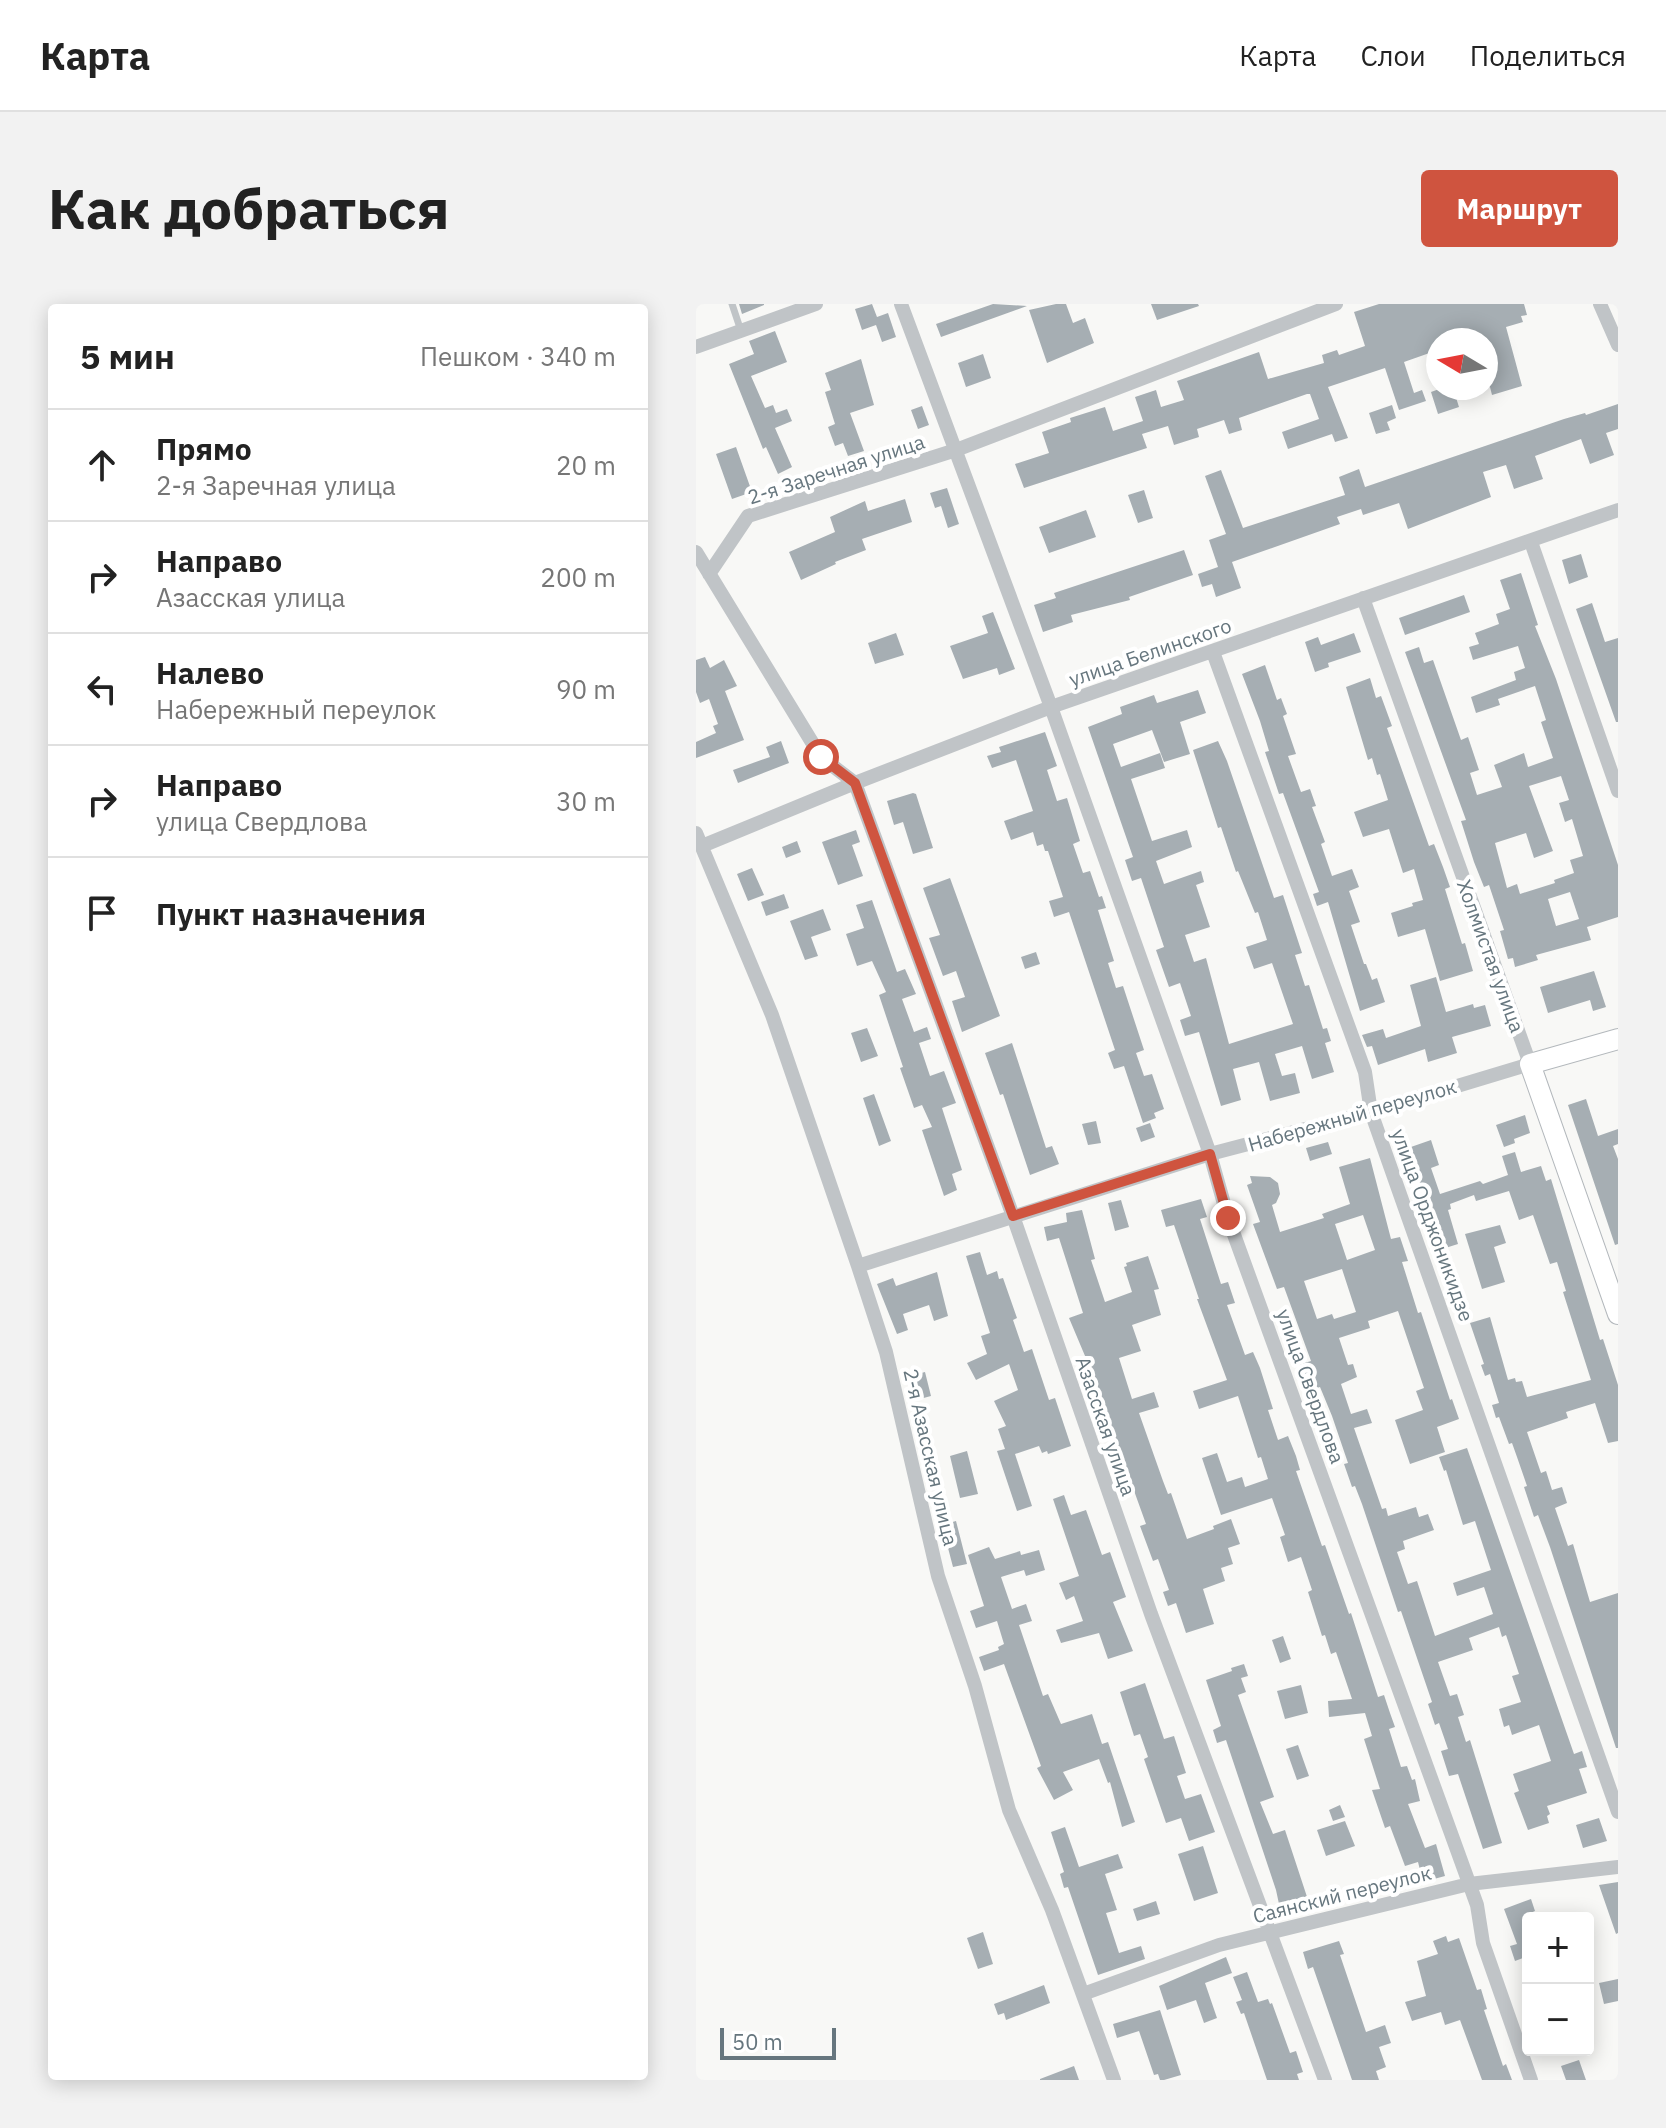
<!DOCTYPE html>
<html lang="ru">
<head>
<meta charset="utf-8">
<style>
	:root { --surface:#fff; --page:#f2f2f2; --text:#222; --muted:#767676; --line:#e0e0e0; --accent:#cf543f }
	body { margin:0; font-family:"IBM Plex Sans",sans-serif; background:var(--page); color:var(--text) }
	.controls { position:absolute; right:24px; bottom:24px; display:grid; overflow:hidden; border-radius:8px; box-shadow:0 4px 20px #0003 }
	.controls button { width:72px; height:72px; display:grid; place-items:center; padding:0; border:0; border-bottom:2px solid var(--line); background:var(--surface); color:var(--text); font:40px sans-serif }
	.compass { position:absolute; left:730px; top:24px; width:72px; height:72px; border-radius:50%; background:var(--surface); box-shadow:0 4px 20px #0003; rotate:280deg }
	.scale { position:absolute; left:24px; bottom:20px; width:116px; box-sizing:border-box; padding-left:8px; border:4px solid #66767e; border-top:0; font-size:22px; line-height:28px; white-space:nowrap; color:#66767e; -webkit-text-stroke:6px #fff; paint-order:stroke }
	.stop { position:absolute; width:24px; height:24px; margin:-18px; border:6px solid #cf543f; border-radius:50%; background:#fff }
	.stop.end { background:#cf543f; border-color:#fff; box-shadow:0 2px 8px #0008 }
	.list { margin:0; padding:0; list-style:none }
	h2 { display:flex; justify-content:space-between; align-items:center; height:104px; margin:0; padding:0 32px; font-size:34px }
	h2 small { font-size:26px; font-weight:400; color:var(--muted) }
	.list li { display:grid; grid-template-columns:52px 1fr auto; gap:24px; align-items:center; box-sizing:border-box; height:112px; padding:0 32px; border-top:2px solid var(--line) }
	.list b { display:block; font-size:30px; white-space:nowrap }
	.list p { margin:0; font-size:26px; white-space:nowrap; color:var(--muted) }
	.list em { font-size:26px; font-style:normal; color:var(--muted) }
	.icon { flex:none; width:44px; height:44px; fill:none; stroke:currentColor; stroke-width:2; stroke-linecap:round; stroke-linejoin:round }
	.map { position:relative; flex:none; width:922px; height:1776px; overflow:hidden; border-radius:8px }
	header { display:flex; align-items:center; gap:48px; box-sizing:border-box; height:112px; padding:0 40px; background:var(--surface); border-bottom:2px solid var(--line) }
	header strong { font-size:38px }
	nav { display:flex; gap:44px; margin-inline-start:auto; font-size:28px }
	.intro { display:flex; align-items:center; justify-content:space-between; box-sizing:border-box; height:192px; padding:0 48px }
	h1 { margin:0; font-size:56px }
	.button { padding:20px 36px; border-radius:8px; background:var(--accent); color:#fff; font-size:28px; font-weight:700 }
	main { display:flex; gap:48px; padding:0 48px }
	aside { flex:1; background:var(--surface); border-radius:8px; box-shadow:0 4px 20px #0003 }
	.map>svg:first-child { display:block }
	.building { fill:#a6aeb3; fill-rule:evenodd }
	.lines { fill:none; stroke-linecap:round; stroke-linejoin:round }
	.secondary-casing { stroke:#b3b8bc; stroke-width:22 }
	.lane { stroke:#c0c4c7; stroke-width:7 }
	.street { stroke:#c0c4c7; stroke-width:14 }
	.secondary { stroke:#fff; stroke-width:20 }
	.route { stroke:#cf543f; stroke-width:10 }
	.labels { text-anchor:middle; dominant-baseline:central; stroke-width:8; stroke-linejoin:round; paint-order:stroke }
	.street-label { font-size:20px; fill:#66767e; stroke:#fff }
</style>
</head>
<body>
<header>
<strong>Карта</strong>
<nav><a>Карта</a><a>Слои</a><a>Поделиться</a></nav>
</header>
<div class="intro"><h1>Как добраться</h1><a class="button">Маршрут</a></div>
<main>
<aside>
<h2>5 мин<small>Пешком · 340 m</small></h2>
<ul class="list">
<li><svg class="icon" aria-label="ahead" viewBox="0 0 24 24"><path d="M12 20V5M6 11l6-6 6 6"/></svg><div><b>Прямо</b><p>2-я Заречная улица</p></div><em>20 m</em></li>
<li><svg class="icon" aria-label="right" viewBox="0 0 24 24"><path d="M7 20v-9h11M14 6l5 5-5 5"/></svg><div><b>Направо</b><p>Азасская улица</p></div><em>200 m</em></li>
<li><svg class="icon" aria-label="left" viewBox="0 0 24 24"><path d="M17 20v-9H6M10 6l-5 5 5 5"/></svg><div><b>Налево</b><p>Набережный переулок</p></div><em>90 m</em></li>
<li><svg class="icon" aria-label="right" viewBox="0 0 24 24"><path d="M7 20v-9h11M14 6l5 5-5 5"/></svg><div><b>Направо</b><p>улица Свердлова</p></div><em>30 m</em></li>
<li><svg class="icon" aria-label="arrive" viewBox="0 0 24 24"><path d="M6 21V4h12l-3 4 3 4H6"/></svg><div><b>Пункт назначения</b></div></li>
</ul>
</aside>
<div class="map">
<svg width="922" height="1776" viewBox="0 0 922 1776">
	<rect width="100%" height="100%" fill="#f8f8f6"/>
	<path class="building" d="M43 0H68V1L46 10Z
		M176 0 181 13 192 9 200 33 186 38 180 21 166 26 159 5Z
		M297 0 331 2 245 33 240 20Z
		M360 0H370L377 19 389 14 398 39 351 59 333 6Z
		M455 0H502L503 2 461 16Z
		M683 0H828L831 11 825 12 827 18 810 23 826 82 796 91 794 83 790 84V36H742V46L708 58 718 89 726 86 730 97 703 106 689 64 632 83 652 134 639 138 636 130 592 145 586 128 623 115 614 90H611L543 114 546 126 533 130 528 116 501 125 503 133 478 141 472 122 446 130 451 144 328 184 319 160 353 149 346 128 375 118 374 114 409 103 417 127 447 117 439 93 460 86 465 103 488 96 481 77 563 48 572 75 628 59 626 51 641 46 643 51 669 42 658 8Z
		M79 27 91 58 55 72 69 104 77 101 80 109 91 105 96 117 79 124 96 163 82 170 70 143 67 145 33 60 58 50 53 37Z
		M287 50 295 74 270 83 262 59Z
		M165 55 178 101 154 109 168 147 152 152 147 139 139 142 132 123 139 120 129 88 135 86 129 69Z
		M746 84H757L763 103 742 110 735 88Z
		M922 100V125L910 129 918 151 894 160 885 135 839 152 847 175 818 185 810 161 787 168 795 193 712 225 703 199 667 211 665 205 641 213 644 220 536 258 545 284 520 293 516 280 506 283 502 270 522 263 513 236 530 230 509 172 525 166 547 224 649 191 643 173 663 165 669 183 868 115 889 109 890 111Z
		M696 101 700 114 691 118 694 126 680 130 673 109Z
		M226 102 233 121 222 125 215 106Z
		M40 143 56 188 36 195 20 150Z
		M251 184 263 220 252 224 245 202 239 204 234 189Z
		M448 186 457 214 442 219 432 191Z
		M209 195 216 218 166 235 170 246 139 258 140 260 105 276 93 248 139 228 134 213 169 197 172 207Z
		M390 206 400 233 353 249 343 223Z
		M488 246 497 271 433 293 434 296 375 311 377 318 347 328 338 301 360 294 358 289Z
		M885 250 892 273 873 280 866 256Z
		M825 269 842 321 839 322 860 375 922 561V613L891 623 895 636 840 651 842 656 819 663 817 654 812 655 804 627 808 626 793 581 788 583 778 558 765 517 770 516 709 348 723 343 728 359 737 356 765 436 772 433 783 466 774 469 781 491 806 483 798 461 828 449 832 463 857 454 845 418 850 416 839 382 802 395 804 401 780 409 775 393 820 376 818 368 829 364 822 342 777 356 773 343 783 340 779 329 803 320 800 310 814 305 804 276ZM865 472 873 496 863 499 869 518 876 515 887 552 874 556 878 569 858 576 859 579 824 590 821 580 811 584 799 539 830 529 838 554 857 547 833 482ZM874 588 883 615 860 622 852 595Z
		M768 291 774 308 709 331 703 314Z
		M896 299 909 338 922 334V418H920L880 305Z
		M297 308 319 365 303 371 301 364 267 375 254 342 292 329 286 312Z
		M200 329 208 351 179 360 172 339Z
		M658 329 665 348 632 359 633 363 619 368 609 338 622 333 625 341Z
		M9 353 14 364 28 356 41 382 29 387 48 436 0 454V438L20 429 17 422 22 420 13 395 4 399 0 388V356Z
		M569 361 581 396 585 394 591 410 587 412 600 450 592 452 605 488 614 485 620 502 616 503 629 538 625 540 636 572 656 565 663 583 653 587 664 618 655 621 668 660H670L676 676 681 674 689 698 664 707 632 598 621 602 617 590 623 588 587 489 583 490 569 448 573 447 564 417 546 370Z
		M674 374 680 394 685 392 696 422 691 424 733 542 738 540 747 563 754 583 749 585 766 640 769 639 777 667 744 677 729 625 702 633 695 609 717 602 716 599 727 596 718 565 707 569 693 525 667 533 658 508 692 496 684 470 681 471 676 454 672 456 650 383Z
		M502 386 510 409 484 418 494 450 468 458 456 426 417 440 425 463 464 449 469 464 435 475 456 537 491 526 496 543 460 557 468 580 505 567 508 578 500 581 514 623 489 631 498 658 510 654 533 740 597 720 576 659 558 665 550 643 571 636 562 608 559 609 542 567 540 568 525 523 522 524 497 446 522 437 531 457 578 594 587 591 606 649 599 651 609 682 613 681 627 725 631 724 635 737 629 739 638 768 616 775 606 742 579 750 586 772 599 769 604 789 574 797 563 758 537 765 545 796 525 802 503 728 489 732 484 716 495 712 484 679 473 683 460 646 468 643 445 574 436 577 429 556 437 553 392 423 426 410 424 403 458 391 461 399Z
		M349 428 361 462 351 466 361 497 371 494 384 537 377 540 387 569 394 567 403 593 406 592 410 604 402 606 418 657 412 659 420 684 427 682 448 746 440 749 448 772 456 770 468 805 458 809 460 814 447 819 428 762 418 765 412 749 419 746 373 608 358 613 353 597 367 593 352 547H349L347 540 341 542 337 528 315 536 308 517 337 507 320 456 296 464 291 452 305 448 303 443Z
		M85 437 93 459 42 479 37 466 74 453 70 443Z
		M217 489 220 490 237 544 217 550 207 518 198 521 191 497Z
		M160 526 164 538 156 541 167 572 142 581 126 538Z
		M101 537 105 548 90 554 86 543Z
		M56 564 68 591 52 597 41 570Z
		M254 574 304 712 266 728 256 697 269 693 260 667 247 672 233 634 244 631 227 584Z
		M88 590 93 604 70 612 65 598Z
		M176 596 201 668 209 665 220 690 206 695 218 728 231 723 235 735 223 739 234 772 248 767 260 799 246 804 266 866 256 870 261 886 248 892 226 826 236 823 226 801 218 804 204 764 207 763 183 691 190 688 176 657 161 662 150 630 168 624 160 601Z
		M127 605 135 626 115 633 122 652 109 656 94 617Z
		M340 648 344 660 329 665 325 653Z
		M898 667 910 703 897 707 894 696 852 709 844 683Z
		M740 673 750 708 777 700 778 704 789 701 795 722 756 733 761 749 732 758 729 745 682 761 676 742 671 743 666 731 687 725 690 734 725 722 714 681Z
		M171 724 182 752 165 758 155 729Z
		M316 739 350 844 356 842 363 860 334 871 307 790 304 791 289 749Z
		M178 790 195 837 183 842 167 794Z
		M890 795 902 832 922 825V840L917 842 922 855V940L919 941 872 801Z
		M829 811 834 829 818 835 819 839 808 843 800 821Z
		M400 817 405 839 392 841 386 820Z
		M454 819 459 833 445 838 440 824Z
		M735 836 743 861 735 864 744 890 784 877 787 880 812 871 806 852 819 848 825 868 845 862 850 877 855 875 904 1036 907 1035 922 1081V1137L912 1139 899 1099 870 1108 872 1114 831 1128 845 1169 850 1167 856 1186 866 1183 871 1199 859 1204 872 1242 877 1240 894 1298 922 1289V1444H920L854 1243 842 1211 838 1213 828 1183 831 1182 821 1153 816 1139 813 1140 803 1113 800 1114 796 1101 803 1099 794 1070 789 1072 785 1061 788 1060 774 1019 794 1013 812 1076 819 1074 820 1078 826 1077 831 1093 895 1076 867 988 870 987 861 958 854 960 837 911 823 916 813 887 780 897 778 891 754 900 755 905 752 906 762 940 743 946 735 924 739 923 712 844Z
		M632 838 636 850 614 857 610 844Z
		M674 854 695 935 704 933 712 957 706 958 722 1009 725 1008 754 1096 756 1095 763 1115 741 1123 749 1148 714 1160 699 1116 727 1106 720 1087 728 1084 702 1007 672 1017 674 1024 643 1034 652 1061 657 1060 661 1073 645 1080 655 1110 671 1105 676 1119 658 1124 686 1205 690 1204 692 1212 720 1203 723 1213 732 1210 738 1226 707 1237 709 1245 701 1248 712 1280 721 1277 739 1332 797 1310 788 1283 761 1292 757 1279 795 1266 779 1217 767 1221 750 1166 748 1167 743 1153 771 1144 878 1450 886 1447 891 1463 883 1465 891 1489 851 1502 854 1510 851 1512 853 1519 832 1526 818 1489 823 1487 817 1470 855 1457 843 1421 816 1431 813 1421 808 1423 803 1405 825 1398 816 1372 823 1370 810 1331 806 1333 803 1323 773 1334 777 1346 742 1358 754 1392 761 1390 768 1411 762 1413 770 1438 774 1436 806 1539 787 1545 762 1470 753 1472 745 1447 752 1445 743 1419 739 1421 732 1400 736 1398 722 1357 705 1307 702 1308 666 1200 659 1182 656 1183 648 1160 652 1159 636 1112 624 1083 611 1087 602 1061 615 1057 588 983 581 985 557 920 564 918 551 881 556 879 554 872 574 873 582 879 584 890 580 899 576 901 584 928 628 914 626 910 654 900 643 863ZM667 911 679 946 651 956 639 920ZM646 965 660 1008 638 1015 636 1010 621 1015 608 977Z
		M505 895 511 913 504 915 525 980 532 978 539 999 531 1001 549 1051 557 1048 564 1064 577 1105 572 1106 582 1136 592 1132 600 1152 604 1166 600 1167 626 1242 629 1241 653 1310 655 1309 682 1393 688 1391 694 1409 699 1423 693 1425 705 1463 711 1462 716 1476 719 1475 724 1497 712 1500 729 1544 740 1540 749 1572 727 1578 722 1558 709 1562 694 1522 689 1524 676 1486 684 1485 668 1435 676 1432 669 1409 633 1413 632 1397 656 1395 640 1348 635 1350 629 1331 626 1332 612 1288 616 1286 605 1253 592 1258 584 1233 589 1231 576 1194 525 1211 506 1154 521 1149 531 1178 546 1173 549 1183 572 1175 565 1153 562 1154 542 1092 503 1105 497 1087 531 1076 501 995H503L478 921 470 923 465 906Z
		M425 896 433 923 419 927 412 899Z
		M386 906 399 955 395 956 409 998 436 988 428 963 431 962 430 959 452 952 463 985 458 986 465 1011 436 1021 445 1047 423 1054 436 1095 458 1088 463 1103 443 1109 467 1177 472 1190 475 1189 491 1235 518 1225 517 1222 535 1215 544 1240 532 1244 537 1260 525 1264 529 1277 507 1285 518 1320 490 1329 480 1299 472 1302 467 1288 473 1286 462 1255 457 1257 444 1222 450 1220 392 1059 373 1014 387 1009 363 934 351 937 348 923 371 918 370 909Z
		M804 921 810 939 798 943 809 978 786 985 769 930Z
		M284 948 291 971 301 967 303 975 307 974 321 1014 317 1016 328 1048 336 1045 353 1096 359 1094 375 1142 352 1150 351 1147 346 1149 343 1142 319 1150 336 1202 321 1207 301 1147 309 1145 302 1125 310 1122 298 1097 322 1086 313 1060 280 1076 271 1059 291 1050 285 1032 294 1029 270 952Z
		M241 968 252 1012 238 1017 233 1001 207 1010 212 1026 201 1030 181 980 197 974 200 982Z
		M229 1068 235 1092 220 1096 214 1072Z
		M271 1147 282 1190 264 1194 254 1152Z
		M368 1191 375 1211 390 1206 406 1251 414 1248 430 1293 417 1298 437 1347 412 1355 403 1329 365 1339 360 1326 387 1317 378 1292 370 1296 363 1279 383 1272 357 1195Z
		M260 1217 271 1260 257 1263 246 1221Z
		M293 1243 299 1255 324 1247 325 1251 343 1246 349 1266 330 1272 328 1266 305 1273 316 1305 330 1300 336 1317 323 1321 347 1392 352 1390 365 1420 396 1410 406 1440 412 1438 439 1518 426 1523 414 1478 412 1479 403 1455 367 1468 377 1486 358 1496 341 1464 345 1462 308 1360 288 1367 283 1353 303 1346 302 1343 308 1340 301 1317 280 1324 274 1307 288 1302 272 1251Z
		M587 1332 595 1355 584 1359 576 1336Z
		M548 1360 552 1372 545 1374 550 1388 542 1391 578 1493 564 1498 577 1530 589 1526 615 1605 586 1614 580 1586 530 1436 521 1439 517 1426 525 1422 510 1376 536 1367 535 1364Z
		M449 1379 468 1435 478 1432 490 1469 481 1472 489 1495 505 1490 519 1528 493 1537 485 1514 470 1519 448 1455 452 1453 444 1430 438 1432 424 1388Z
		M605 1381 612 1409 589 1415 581 1387Z
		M602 1441 613 1472 601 1476 590 1445Z
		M644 1501 649 1513 637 1517 633 1506Z
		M903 1514 911 1537 887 1544 880 1521Z
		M649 1517 659 1542 630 1552 621 1526Z
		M369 1523 383 1563 422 1550 427 1564 409 1570 421 1606 410 1609 423 1649 445 1642 449 1655 402 1671 372 1583 368 1584 364 1570 368 1568 355 1528Z
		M507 1542 522 1589 498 1597 482 1550Z
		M922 1578V1629L920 1630 903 1581Z
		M835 1595 839 1607 832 1610 831 1665 827 1654 819 1657 814 1642 821 1640 808 1605Z
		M460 1597 464 1610 441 1617 437 1605Z
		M287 1628 297 1660 282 1665 271 1634Z
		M750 1632 752 1638 763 1634 781 1686 785 1685 791 1705 788 1706 807 1762 810 1760 816 1776H786L764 1716 749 1721 745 1708 716 1717 709 1698 730 1692 721 1657 742 1650 737 1637Z
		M643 1637 648 1650 644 1651 670 1728 689 1721 695 1739 683 1743 690 1763 680 1767 683 1776H656L617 1663 612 1665 607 1648Z
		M530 1653 536 1669 509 1679 521 1714 508 1719 500 1696 471 1706 463 1682Z
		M551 1668 562 1698 572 1695 574 1700 576 1699 594 1749 600 1747 607 1768 601 1770 603 1776H571L548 1709 545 1710 540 1698 546 1696 537 1673Z
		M922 1675V1697L908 1700 903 1679Z
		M348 1681 354 1699 310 1716 308 1709 302 1711 298 1700Z
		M464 1706 485 1771 468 1776H464L462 1770 458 1771 443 1727 421 1734 417 1720Z
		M883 1756 890 1776H870L865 1762Z
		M378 1762 383 1776H344V1775Z"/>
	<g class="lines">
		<g class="secondary-casing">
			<path id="secondary" d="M922 735 834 760 922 1010"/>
		</g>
		<path class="lane" d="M36 0 45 27"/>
		<path class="street" d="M205 0 355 403 514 850 532 914 781 1601 787 1639 835 1776
			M904 0 922 41
			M0 43 120 0
			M835 238 922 487
			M0 248 125 453 159 479 317 912 455 1310 629 1776
			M13 270 52 212 260 146 640 0
			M517 348 669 768 675 808 922 1508
			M0 529 76 711 162 962 190 1048 242 1272 279 1382 313 1506 356 1606 418 1776
			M6 542 159 479 355 403 922 206
			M162 962 514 850 675 808 834 760 667 294
			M387 1690 523 1641 773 1580 922 1563"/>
		<use href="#secondary" class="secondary"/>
	</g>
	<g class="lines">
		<path class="route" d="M125 453 159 479 317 912 514 850 532 914"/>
	</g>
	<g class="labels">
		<g class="street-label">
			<text transform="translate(140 165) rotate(-18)">2-я Заречная улица</text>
			<text transform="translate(454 348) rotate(-19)">улица Белинского</text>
			<text transform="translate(795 652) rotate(70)">Холмистая улица</text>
			<text transform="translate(656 811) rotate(-16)">Набережный переулок</text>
			<text transform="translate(737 921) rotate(70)">улица Орджоникидзе</text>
			<text transform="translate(615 1082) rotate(70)">улица Свердлова</text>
			<text transform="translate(410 1122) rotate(71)">Азасская улица</text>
			<text transform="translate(235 1153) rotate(77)">2-я Азасская улица</text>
			<text transform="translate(646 1590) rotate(-14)">Саянский переулок</text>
		</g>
	</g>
</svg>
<div class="controls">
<button>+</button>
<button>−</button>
</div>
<svg class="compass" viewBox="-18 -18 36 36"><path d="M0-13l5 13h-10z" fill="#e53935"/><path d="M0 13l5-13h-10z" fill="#767676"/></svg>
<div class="scale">50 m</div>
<div class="stop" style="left:125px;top:453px"></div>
<div class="stop end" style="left:532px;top:914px"></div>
</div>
</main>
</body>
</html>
